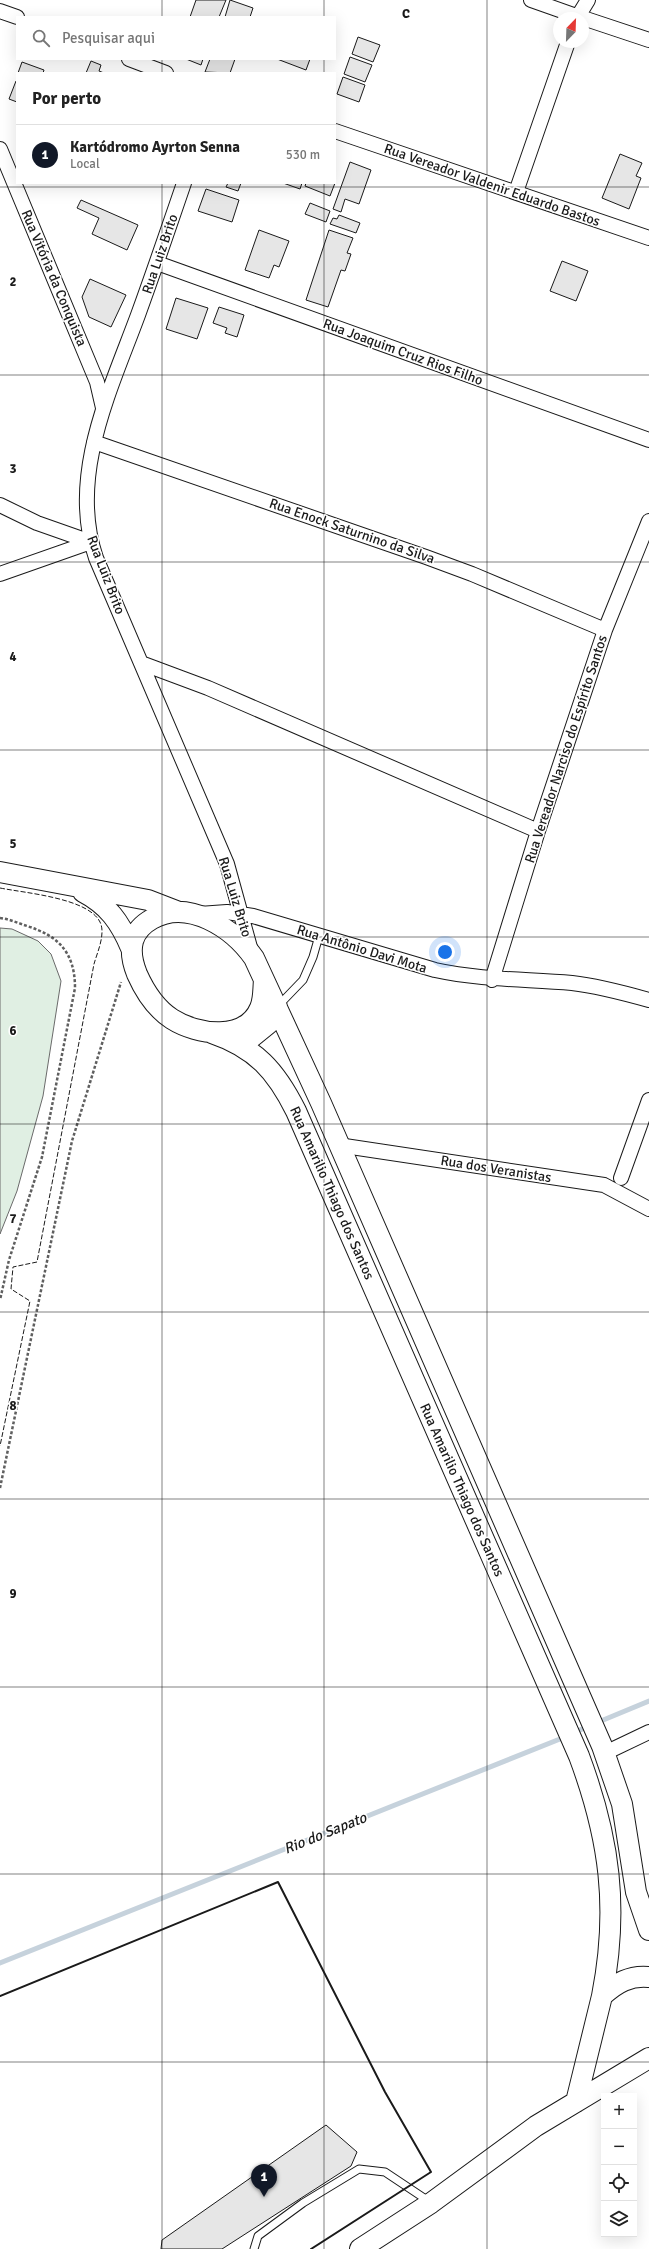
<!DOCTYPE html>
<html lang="pt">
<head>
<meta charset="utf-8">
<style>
	:root { --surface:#fff; --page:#f2f2f2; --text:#222; --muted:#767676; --line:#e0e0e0; --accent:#111827 }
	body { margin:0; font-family:Signika,sans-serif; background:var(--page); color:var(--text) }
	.controls { position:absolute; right:12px; bottom:12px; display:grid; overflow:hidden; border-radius:0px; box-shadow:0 4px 16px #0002 }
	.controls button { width:36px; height:36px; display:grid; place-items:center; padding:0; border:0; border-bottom:1px solid var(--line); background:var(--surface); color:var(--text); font:20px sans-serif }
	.compass { position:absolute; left:553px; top:12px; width:36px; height:36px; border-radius:50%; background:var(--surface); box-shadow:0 4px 16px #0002; rotate:23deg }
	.you { position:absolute; left:445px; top:952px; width:14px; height:14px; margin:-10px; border:3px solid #fff; border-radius:50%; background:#1a73e8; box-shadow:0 0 0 6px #1a73e833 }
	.badge { display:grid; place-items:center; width:26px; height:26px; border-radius:50%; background:var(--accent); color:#fff; font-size:13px; font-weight:700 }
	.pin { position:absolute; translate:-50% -33px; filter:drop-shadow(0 1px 2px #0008) }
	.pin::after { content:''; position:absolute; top:21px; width:14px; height:12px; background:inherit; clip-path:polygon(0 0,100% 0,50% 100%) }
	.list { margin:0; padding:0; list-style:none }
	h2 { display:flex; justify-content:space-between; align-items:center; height:52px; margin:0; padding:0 16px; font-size:17px }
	h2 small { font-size:13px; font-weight:400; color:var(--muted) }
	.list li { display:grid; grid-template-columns:26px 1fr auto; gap:12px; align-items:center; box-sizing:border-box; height:60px; padding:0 16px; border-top:1px solid var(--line) }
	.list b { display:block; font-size:15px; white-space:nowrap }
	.list p { margin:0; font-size:13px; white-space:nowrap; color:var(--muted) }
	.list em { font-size:13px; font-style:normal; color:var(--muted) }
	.icon { flex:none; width:22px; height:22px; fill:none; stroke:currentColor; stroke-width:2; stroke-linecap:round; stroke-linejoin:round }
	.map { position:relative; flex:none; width:649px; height:2249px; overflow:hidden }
	.search { position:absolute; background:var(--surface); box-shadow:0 4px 16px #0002; left:16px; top:16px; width:320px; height:44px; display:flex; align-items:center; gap:10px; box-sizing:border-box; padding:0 14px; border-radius:0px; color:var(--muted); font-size:15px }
	.panel { position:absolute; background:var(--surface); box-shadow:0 4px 16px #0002; left:16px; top:72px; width:320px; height:112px; border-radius:0px }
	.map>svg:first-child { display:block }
	.green { fill:#e0efe3; stroke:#6a6a6a }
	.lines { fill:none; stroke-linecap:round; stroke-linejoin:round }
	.stream { stroke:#c6d2dc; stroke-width:5 }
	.building { fill:#e6e6e6; stroke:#1a1a1a }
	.lane-casing { stroke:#1a1a1a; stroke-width:9 }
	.street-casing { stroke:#1a1a1a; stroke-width:16 }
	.secondary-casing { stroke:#1a1a1a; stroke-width:22 }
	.path { stroke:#5f5f5f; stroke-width:2.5; stroke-dasharray:3 2; stroke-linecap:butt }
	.lane { stroke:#fff; stroke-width:7 }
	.street { stroke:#fff; stroke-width:14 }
	.secondary { stroke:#fff; stroke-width:20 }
	.fence { stroke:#1a1a1a; stroke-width:1; stroke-dasharray:5 2; stroke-linecap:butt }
	.wall { stroke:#1a1a1a; stroke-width:2 }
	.grid { fill:none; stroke:#1a1a1a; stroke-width:1; stroke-opacity:0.55 }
	.labels { text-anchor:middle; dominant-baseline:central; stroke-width:3; stroke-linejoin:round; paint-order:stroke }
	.street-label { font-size:14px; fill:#1a1a1a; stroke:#fff }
	.water-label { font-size:15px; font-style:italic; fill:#1a1a1a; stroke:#fff }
	.grid-label { font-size:13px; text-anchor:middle; font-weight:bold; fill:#1a1a1a; stroke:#fff; stroke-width:3; stroke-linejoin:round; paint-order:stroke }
</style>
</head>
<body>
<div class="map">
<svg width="649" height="2249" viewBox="0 0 649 2249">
	<rect width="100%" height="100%" fill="#fff"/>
	<path class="green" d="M0 928 12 929 38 941 51 954 61 981 43 1096 17 1191 0 1234Z"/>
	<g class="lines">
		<path class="stream" d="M596 1723 649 1701
			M573 1733 589 1726
			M0 1963 565 1737"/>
	</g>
	<path class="building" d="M196 0H226L219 17H190Z
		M230 0 253 8 250 17H225Z
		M358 37 380 45 373 62 352 54Z
		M350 57 372 65 365 82 344 74Z
		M186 59H203L201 65Z
		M210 59H235L230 73 205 72Z
		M277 59H310L306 70Z
		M91 61 101 65 99 71 104 73H86Z
		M22 62 44 70 43 73H18Z
		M343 77 365 85 359 102 337 94Z
		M16 81 17 82V102L9 99Z
		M620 154 642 163 636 176 641 178 629 209 602 198Z
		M350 162 371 170 359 204 345 199 341 212 333 209Z
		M228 183H241L238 191 226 187Z
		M283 183H302L300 189Z
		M306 183H335L330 196 305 186Z
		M206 189 239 200 232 222 198 211Z
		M81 200 138 225 127 250 92 234 99 218 77 208Z
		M310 203 330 211 326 222 305 214Z
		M339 215 360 223 356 233 330 224 333 218 337 219Z
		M259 230 289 241 279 267 274 265 269 278 245 270Z
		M329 230 353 238 347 253 351 254 345 271 341 270 328 307 306 300Z
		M562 261 588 271 576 301 550 291Z
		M90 279 126 295 111 327 89 317 82 297Z
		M176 298 208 308 197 339 166 329Z
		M219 307 244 315 237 337 225 333 227 328 213 323Z
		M326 2125 357 2152 351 2166 222 2249H161L162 2240Z"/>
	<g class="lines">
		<g class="lane-casing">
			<path id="lane" d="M278 1006 303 980 313 957 319 936
				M254 2249 258 2236 303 2203 359 2169 385 2172 430 2202"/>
		</g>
		<g class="street-casing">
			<path id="street" d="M531 0 582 18
				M0 11 17 17
				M577 18 588 0
				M583 18 649 40
				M129 59 166 73
				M335 131 649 238
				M0 149 97 382 103 408
				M184 183C169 227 154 271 138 315 110 391 68 476 96 558L227 864 251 951
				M516 192 568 42
				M157 263 649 440
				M94 442 426 557 472 574 605 630
				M0 505 37 523 91 542
				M0 574 91 542
				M141 663 208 688 538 831
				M199 914 227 912 253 916 435 970C481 980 525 979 572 983 598 986 624 993 649 1000
				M492 980 538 831 605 630 649 521
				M338 1145 604 1185 649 1209
				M621 1178 649 1100
				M605 1753 649 1732"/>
		</g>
		<g class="secondary-casing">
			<path id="secondary" d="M0 872 148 900 179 912
				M83 892C108 905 120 922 131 948
				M264 980C263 989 264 999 260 1008 246 1042 197 1035 172 1019 155 1008 145 992 137 974 133 964 130 952 133 941 136 931 143 924 152 919 188 898 233 928 254 958L321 1103 602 1746 622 1804 636 1892 649 1930
				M212 1033C256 1048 276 1071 296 1111L579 1756C610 1839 619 1909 602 1996
				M241 1046 268 1024 277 1007
				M576 2102 602 1996C616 1983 630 1975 649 1977
				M360 2249 431 2203 536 2126 649 2058"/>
		</g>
		<path class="path" d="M0 918C9 919 18 923 27 926 59 936 75 953 75 988L42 1157 9 1260 0 1300
			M0 1488 72 1141 121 982"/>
		<use href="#lane" class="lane"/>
		<use href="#street" class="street"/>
		<use href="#secondary" class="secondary"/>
		<path class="fence" d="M0 888C25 893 88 898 100 922 106 934 97 953 94 964L37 1262 13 1267 11 1289 30 1301 0 1446"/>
		<path class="wall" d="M0 1996 278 1882 385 2092 431 2172 311 2249"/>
	</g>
	<path class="grid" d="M162 0V17M324 0V17M487 0V2249M162 59V73M324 59V73M162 183V2249M324 183V2249M0 187H649M0 375H649M0 562H649M0 750H649M0 937H649M0 1124H649M0 1312H649M0 1499H649M0 1687H649M0 1874H649M0 2062H649"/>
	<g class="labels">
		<g class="street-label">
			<text transform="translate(492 185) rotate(19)">Rua Vereador Valdenir Eduardo Bastos</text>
			<text transform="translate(160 254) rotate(-71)">Rua Luiz Brito</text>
			<text transform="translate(54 278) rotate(67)">Rua Vitória da Conquista</text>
			<text transform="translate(403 352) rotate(20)">Rua Joaquim Cruz Rios Filho</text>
			<text transform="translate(352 531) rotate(19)">Rua Enock Saturnino da Silva</text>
			<text transform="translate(106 575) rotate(69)">Rua Luiz Brito</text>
			<text transform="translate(566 749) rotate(-72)">Rua Vereador Narciso do Espírito Santos</text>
			<text transform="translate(235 897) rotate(73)">Rua Luiz Brito</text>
			<text transform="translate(362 949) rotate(17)">Rua Antônio Davi Mota</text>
			<text transform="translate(496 1169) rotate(9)">Rua dos Veranistas</text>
			<text transform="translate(332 1193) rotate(66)">Rua Amarilio Thiago dos Santos</text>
			<text transform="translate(462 1490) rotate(66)">Rua Amarilio Thiago dos Santos</text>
		</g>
		<g class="water-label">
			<text transform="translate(325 1833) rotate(-22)">Rio do Sapato</text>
		</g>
	</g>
	<g class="grid-label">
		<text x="406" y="18">C</text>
		<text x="13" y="286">2</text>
		<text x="13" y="473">3</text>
		<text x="13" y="661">4</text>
		<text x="13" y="848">5</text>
		<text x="13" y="1035">6</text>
		<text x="13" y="1223">7</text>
		<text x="13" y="1410">8</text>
		<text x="13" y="1598">9</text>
	</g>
</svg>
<div class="controls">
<button>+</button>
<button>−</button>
<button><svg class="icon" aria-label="locate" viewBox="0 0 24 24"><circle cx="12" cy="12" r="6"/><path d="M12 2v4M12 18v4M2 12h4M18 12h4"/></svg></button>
<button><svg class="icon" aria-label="layers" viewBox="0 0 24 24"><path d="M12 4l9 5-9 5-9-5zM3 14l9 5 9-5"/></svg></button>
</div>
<svg class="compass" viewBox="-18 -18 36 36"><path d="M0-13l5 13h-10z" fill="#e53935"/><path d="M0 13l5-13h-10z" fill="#767676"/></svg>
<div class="you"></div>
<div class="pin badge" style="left:264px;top:2197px">1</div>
<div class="search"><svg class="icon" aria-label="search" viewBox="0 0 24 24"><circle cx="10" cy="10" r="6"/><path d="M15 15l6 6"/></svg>Pesquisar aqui</div>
<section class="panel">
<h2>Por perto<small></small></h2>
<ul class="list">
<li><span class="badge">1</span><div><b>Kartódromo Ayrton Senna</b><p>Local</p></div><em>530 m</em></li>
</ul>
</section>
</div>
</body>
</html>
